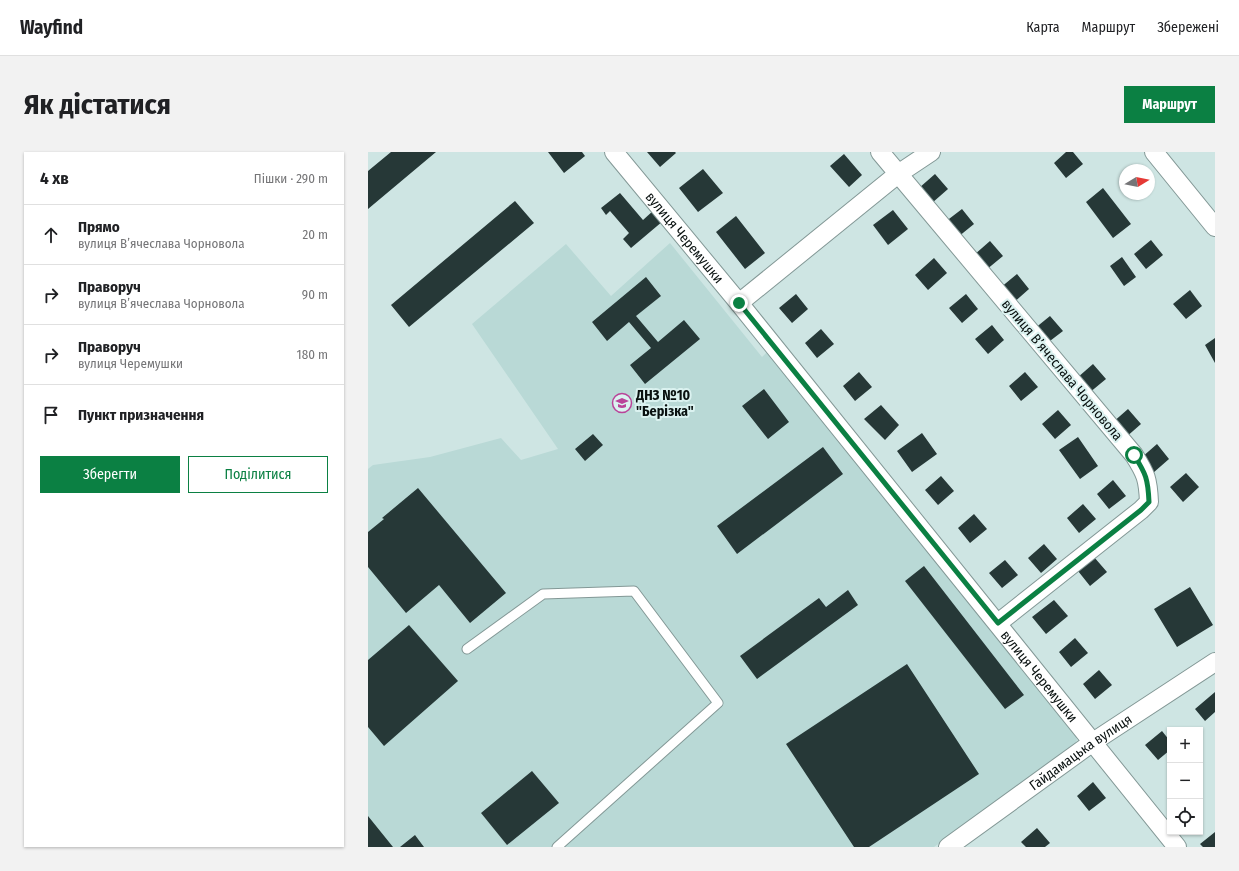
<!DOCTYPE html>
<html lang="uk">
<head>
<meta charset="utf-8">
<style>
	:root { --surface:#fff; --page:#f2f2f2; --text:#202124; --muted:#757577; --line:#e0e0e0; --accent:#0b8043 }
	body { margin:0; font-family:"Fira Sans Condensed",sans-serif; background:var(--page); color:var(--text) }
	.controls { position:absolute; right:12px; bottom:12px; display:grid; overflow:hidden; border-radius:0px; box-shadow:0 1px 3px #0004 }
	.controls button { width:36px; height:36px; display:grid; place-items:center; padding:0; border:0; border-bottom:1px solid var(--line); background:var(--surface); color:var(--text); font:20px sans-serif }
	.compass { position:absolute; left:751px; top:12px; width:36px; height:36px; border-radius:50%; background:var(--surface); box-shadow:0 1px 3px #0004; rotate:80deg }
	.stop { position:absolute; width:12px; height:12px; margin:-9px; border:3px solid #0b8043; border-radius:50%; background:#fff }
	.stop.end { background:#0b8043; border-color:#fff; box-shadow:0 1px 4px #0008 }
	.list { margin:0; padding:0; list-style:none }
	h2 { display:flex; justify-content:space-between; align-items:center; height:52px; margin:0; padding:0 16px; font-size:17px }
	h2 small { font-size:13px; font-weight:400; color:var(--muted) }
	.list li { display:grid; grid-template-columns:26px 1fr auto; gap:12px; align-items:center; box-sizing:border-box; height:60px; padding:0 16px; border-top:1px solid var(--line) }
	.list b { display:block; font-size:15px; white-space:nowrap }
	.list p { margin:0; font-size:13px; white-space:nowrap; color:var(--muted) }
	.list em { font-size:13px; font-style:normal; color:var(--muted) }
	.actions { display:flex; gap:8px; padding:12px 16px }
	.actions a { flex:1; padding:9px 0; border:1px solid var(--accent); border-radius:0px; text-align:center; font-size:14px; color:var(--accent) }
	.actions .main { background:var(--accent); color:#fff }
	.icon { flex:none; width:22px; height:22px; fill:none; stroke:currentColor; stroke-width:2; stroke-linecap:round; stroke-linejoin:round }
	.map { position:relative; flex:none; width:847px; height:695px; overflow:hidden; border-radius:0px }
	header { display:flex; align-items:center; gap:24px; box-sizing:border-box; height:56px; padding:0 20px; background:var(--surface); border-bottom:1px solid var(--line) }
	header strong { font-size:19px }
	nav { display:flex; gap:22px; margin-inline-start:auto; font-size:14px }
	.intro { display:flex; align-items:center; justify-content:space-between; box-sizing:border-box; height:96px; padding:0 24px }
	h1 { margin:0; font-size:28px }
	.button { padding:10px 18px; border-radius:0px; background:var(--accent); color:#fff; font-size:14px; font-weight:700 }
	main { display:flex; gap:24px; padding:0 24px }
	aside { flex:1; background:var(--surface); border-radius:0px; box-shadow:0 1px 3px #0004 }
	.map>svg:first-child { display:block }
	.built { fill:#b9d9d6 }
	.building { fill:#263837 }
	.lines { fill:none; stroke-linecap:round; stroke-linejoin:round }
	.lane-casing { stroke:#839896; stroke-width:11 }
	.street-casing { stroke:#839896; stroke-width:20 }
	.lane { stroke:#fff; stroke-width:9 }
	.street { stroke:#fff; stroke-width:18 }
	.route { stroke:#0b8043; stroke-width:5 }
	.labels { text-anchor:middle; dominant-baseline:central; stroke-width:4; stroke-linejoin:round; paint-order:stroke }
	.street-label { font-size:14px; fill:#091110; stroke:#dbf2f0 }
	.poi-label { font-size:14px; font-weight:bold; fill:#091110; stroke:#dbf2f0; text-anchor:start }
</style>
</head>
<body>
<header>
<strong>Wayfind</strong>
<nav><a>Карта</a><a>Маршрут</a><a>Збережені</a></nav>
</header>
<div class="intro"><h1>Як дістатися</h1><a class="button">Маршрут</a></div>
<main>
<aside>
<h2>4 хв<small>Пішки · 290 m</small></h2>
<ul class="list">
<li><svg class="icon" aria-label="ahead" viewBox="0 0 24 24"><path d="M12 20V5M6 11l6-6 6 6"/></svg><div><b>Прямо</b><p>вулиця Вʼячеслава Чорновола</p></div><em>20 m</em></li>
<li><svg class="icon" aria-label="right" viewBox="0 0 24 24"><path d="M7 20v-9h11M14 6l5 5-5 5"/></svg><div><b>Праворуч</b><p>вулиця Вʼячеслава Чорновола</p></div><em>90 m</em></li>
<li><svg class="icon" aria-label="right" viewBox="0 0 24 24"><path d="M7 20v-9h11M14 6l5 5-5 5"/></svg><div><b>Праворуч</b><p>вулиця Черемушки</p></div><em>180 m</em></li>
<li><svg class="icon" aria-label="arrive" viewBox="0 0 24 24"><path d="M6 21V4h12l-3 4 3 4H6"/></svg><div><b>Пункт призначення</b></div></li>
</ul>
<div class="actions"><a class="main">Зберегти</a><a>Поділитися</a></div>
</aside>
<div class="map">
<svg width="847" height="695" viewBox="0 0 847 695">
	<rect width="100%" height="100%" fill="#cee5e3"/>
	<path class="built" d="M302 91 394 205 401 198 707 582 709 588 704 597 566 695H0V317L5 313 62 305 133 286 153 308 190 297 104 172 198 92 243 144Z"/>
	<path class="building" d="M23 0H68L0 57V19Z
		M180 0H214L217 4 196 21Z
		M279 0H307L308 1 292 15Z
		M698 0H705L715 12 698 26 686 11Z
		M476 2 494 23 481 35 462 14Z
		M335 17 355 41 330 60 311 36Z
		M567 22 580 37 564 51 551 36Z
		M735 36 763 72 745 86 718 50Z
		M252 41 275 68 286 58 295 69 263 96 255 87 261 81 242 59 238 63 233 56Z
		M147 49 166 71 41 175 23 153Z
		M594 57 606 72 590 85 577 70Z
		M525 58 540 77 520 93 505 73Z
		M368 64 397 101 377 117 348 80Z
		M783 88 795 103 778 117 766 102Z
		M622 89 635 104 618 118 606 103Z
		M754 105 768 125 756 134 742 114Z
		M566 106 579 121 560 138 547 123Z
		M649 122 661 137 645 151 632 136Z
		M278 125 293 144 268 164 290 190 316 168 332 187 277 232 262 213 283 196 261 170 239 189 224 170Z
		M822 138 834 154 818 167 805 152Z
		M428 142 440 157 424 171 411 156Z
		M598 142 610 157 594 171 581 156Z
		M682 164 695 179 678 192 666 177Z
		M624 173 636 188 620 202 607 187Z
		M453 177 466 192 449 206 437 191Z
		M847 186V211L837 193Z
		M725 212 738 227 721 241 709 226Z
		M491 220 504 235 487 249 475 234Z
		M657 220 670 235 653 249 641 234Z
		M396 237 421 270 400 287 374 254Z
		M513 253 531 273 517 288 496 267Z
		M760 257 773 272 757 286 744 271Z
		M690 258 703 273 687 287 674 272Z
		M554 281 569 302 544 320 529 299Z
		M225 282 235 293 217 309 207 297Z
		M710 285 730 314 712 327 691 298Z
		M789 292 801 307 785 321 773 306Z
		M455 295 475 322 369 402 349 374Z
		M818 321 831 335 815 350 802 335Z
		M573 324 586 339 570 353 557 338Z
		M745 328 758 344 741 357 729 342Z
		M50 336 138 441 102 471 71 433 38 461 0 415V380L16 367 14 366Z
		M715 352 728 367 711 381 699 366Z
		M606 362 619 377 602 391 590 376Z
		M676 392 689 407 673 421 660 406Z
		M726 405 739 420 722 434 710 419Z
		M637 408 650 423 634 436 621 421Z
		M556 414 656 543 637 557 537 429Z
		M822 435 845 473 809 495 786 457Z
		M480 438 490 453 389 527 372 504 451 446 458 455Z
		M686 448 700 464 678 482 664 465Z
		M41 473 90 529 16 594 0 575V508Z
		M707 486 720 501 703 515 691 500Z
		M539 512 611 622 501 695H486L418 592Z
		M731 518 744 533 727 547 715 532Z
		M847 540V560L837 569 827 557Z
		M794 579 802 589V598L790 608 777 593Z
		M164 619 191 651 139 693 113 661Z
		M725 630 738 646 721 659 709 644Z
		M0 664 25 695H0Z
		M669 676 682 691 677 695H658L653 690Z
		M847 680V695H835L832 692Z
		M47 683 56 695H32Z"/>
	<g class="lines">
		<g class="lane-casing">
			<path id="lane" d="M99 497 175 442 266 439 350 551 189 695"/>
		</g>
		<g class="street-casing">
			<g id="street">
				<path id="s1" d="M246 0 371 151 809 695"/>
				<path d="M512 0 766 303C778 322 780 327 781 350L773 358 630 471"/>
				<path d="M786 0 847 75"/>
				<path d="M371 151 530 22 563 0"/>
				<path id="s2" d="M580 695 725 590 847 510"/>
			</g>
		</g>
		<use href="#lane" class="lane"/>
		<use href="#street" class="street"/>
	</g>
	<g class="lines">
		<path class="route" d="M371 151 630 471 773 358 781 350C780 327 778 322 766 303"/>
	</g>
	<defs>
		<g id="school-ring" transform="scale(1)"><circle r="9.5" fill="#dbf2f0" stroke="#ba4399" stroke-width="1.5"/><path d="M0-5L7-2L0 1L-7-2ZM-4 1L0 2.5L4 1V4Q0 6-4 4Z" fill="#ba4399"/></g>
	</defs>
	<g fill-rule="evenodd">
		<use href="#school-ring" x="254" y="251"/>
	</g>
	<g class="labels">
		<g class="street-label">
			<text stroke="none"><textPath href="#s1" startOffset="111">вулиця Черемушки</textPath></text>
			<text transform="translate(694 218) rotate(50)">вулиця Вʼячеслава Чорновола</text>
			<text stroke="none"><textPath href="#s1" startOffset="675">вулиця Черемушки</textPath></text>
			<text stroke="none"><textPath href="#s2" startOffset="163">Гайдамацька вулиця</textPath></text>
		</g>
		<g class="poi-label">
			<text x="268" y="243">ДНЗ №10<tspan x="268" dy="16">"Берізка"</tspan></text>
		</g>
	</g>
</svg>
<div class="controls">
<button>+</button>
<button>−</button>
<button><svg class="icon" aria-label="locate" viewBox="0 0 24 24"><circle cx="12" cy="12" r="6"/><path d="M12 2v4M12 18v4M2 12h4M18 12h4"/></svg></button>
</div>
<svg class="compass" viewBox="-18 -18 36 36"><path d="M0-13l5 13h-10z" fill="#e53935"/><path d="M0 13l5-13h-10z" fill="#757577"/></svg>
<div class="stop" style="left:766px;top:303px"></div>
<div class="stop end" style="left:371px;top:151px"></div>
</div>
</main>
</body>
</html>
